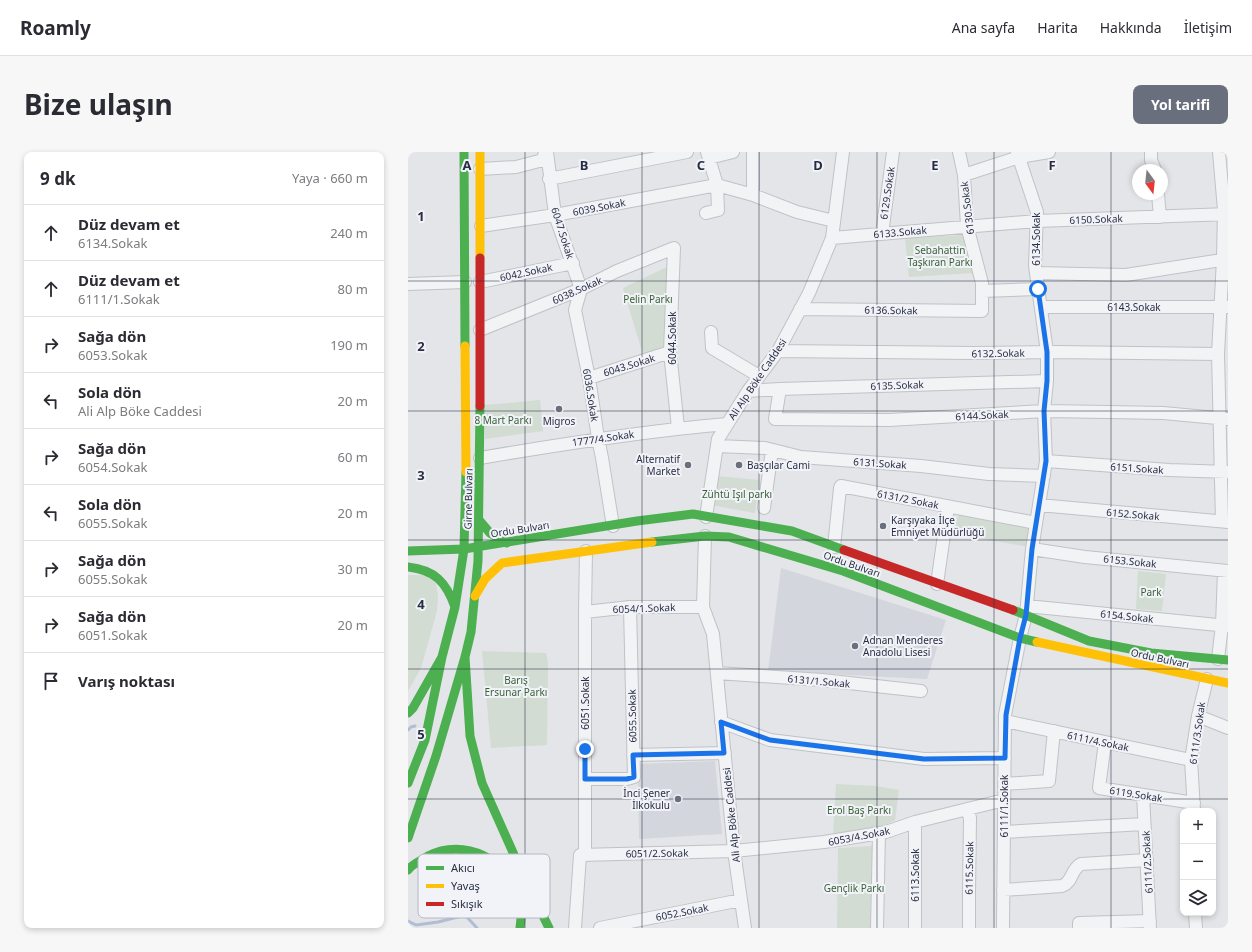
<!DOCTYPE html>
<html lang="tr">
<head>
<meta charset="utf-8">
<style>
	:root { --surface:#fff; --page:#f7f7f7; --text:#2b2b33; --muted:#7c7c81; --line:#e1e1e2; --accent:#6a6f7d }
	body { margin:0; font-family:"Noto Sans",sans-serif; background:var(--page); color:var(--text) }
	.controls { position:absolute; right:12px; bottom:12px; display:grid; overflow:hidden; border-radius:8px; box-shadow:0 2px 6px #0003 }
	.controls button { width:36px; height:36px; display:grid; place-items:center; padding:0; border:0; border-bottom:1px solid var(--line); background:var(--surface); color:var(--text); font:20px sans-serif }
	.compass { position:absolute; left:724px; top:12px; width:36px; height:36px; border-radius:50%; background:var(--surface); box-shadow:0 2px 6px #0003; rotate:165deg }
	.stop { position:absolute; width:12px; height:12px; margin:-9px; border:3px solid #1a73e8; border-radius:50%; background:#fff }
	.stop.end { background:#1a73e8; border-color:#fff; box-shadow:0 1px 4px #0008 }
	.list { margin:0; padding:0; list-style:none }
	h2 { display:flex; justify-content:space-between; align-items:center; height:52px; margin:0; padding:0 16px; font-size:17px }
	h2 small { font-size:13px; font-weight:400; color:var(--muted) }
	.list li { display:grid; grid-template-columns:26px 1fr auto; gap:12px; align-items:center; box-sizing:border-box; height:56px; padding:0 16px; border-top:1px solid var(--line) }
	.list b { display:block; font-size:15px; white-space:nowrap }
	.list p { margin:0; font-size:13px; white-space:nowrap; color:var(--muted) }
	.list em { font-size:13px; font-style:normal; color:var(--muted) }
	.icon { flex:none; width:22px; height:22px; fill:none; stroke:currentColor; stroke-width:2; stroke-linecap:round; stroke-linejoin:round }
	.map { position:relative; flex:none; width:820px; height:776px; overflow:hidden; border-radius:8px }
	header { display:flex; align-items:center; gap:24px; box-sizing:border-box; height:56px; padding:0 20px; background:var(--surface); border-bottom:1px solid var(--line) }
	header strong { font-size:19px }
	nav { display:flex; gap:22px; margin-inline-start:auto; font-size:14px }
	.intro { display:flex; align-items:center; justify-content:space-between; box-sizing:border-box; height:96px; padding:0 24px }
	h1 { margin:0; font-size:28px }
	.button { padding:10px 18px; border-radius:8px; background:var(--accent); color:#fff; font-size:14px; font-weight:700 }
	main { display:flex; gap:24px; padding:0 24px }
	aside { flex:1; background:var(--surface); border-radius:8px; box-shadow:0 2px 6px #0003 }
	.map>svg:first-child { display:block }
	.built { fill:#d3d6dd }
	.green { fill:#d2dcd3 }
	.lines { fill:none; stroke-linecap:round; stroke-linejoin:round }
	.stream { stroke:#b1bdd4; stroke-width:3 }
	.street-casing { stroke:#c0c2c6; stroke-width:14 }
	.street { stroke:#f2f3f5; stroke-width:12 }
	.fast { stroke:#4caf50; stroke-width:9 }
	.slow { stroke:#ffc107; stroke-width:9 }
	.jam { stroke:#c62828; stroke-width:9 }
	.route { stroke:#1a73e8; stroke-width:5 }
	.grid { fill:none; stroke:#292f43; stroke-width:1; stroke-opacity:0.55 }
	.poi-dot { fill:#6a6f7d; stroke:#f1f3f8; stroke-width:1.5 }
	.labels { text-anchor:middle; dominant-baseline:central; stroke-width:4; stroke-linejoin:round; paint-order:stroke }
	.street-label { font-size:10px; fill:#292f43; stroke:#f1f3f8 }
	.park-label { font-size:10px; fill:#385f36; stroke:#f1f3f8 }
	.poi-label { font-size:10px; fill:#292f43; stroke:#f1f3f8; text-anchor:start }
	.key { fill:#f1f3f8; stroke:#b5b8c2; stroke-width:1 }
	.key-label { font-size:11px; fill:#292f43 }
	.grid-label { font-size:13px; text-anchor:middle; font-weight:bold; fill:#292f43; stroke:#f1f3f8; stroke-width:4; stroke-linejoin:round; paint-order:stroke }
</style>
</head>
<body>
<header>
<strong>Roamly</strong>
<nav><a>Ana sayfa</a><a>Harita</a><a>Hakkında</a><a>İletişim</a></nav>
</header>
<div class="intro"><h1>Bize ulaşın</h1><a class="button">Yol tarifi</a></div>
<main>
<aside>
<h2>9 dk<small>Yaya · 660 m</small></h2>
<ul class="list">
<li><svg class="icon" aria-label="ahead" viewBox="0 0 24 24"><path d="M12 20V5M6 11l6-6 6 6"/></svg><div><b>Düz devam et</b><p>6134.Sokak</p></div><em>240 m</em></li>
<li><svg class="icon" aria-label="ahead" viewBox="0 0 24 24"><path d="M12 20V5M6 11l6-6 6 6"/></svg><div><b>Düz devam et</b><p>6111/1.Sokak</p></div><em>80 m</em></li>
<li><svg class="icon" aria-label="right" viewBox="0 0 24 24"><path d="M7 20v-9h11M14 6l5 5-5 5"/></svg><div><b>Sağa dön</b><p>6053.Sokak</p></div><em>190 m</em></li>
<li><svg class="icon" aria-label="left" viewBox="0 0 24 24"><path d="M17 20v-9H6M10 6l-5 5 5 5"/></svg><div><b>Sola dön</b><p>Ali Alp Böke Caddesi</p></div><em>20 m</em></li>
<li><svg class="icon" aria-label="right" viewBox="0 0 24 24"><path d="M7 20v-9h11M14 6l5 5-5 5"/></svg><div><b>Sağa dön</b><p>6054.Sokak</p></div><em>60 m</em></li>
<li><svg class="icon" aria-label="left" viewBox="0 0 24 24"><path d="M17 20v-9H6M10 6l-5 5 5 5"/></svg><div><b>Sola dön</b><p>6055.Sokak</p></div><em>20 m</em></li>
<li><svg class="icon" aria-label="right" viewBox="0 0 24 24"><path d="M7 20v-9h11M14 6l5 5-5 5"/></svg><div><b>Sağa dön</b><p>6055.Sokak</p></div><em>30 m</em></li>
<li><svg class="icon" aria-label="right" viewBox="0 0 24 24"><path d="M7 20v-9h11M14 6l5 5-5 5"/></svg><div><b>Sağa dön</b><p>6051.Sokak</p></div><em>20 m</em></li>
<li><svg class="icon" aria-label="arrive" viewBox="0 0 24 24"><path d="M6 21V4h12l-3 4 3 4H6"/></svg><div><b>Varış noktası</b></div></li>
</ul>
</aside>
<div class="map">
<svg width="820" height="776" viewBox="0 0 820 776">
	<rect width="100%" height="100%" fill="#e3e5e8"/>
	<path class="built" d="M373 416 538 468 519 527 360 519Z
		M307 609 314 682 231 687 230 612Z"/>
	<path class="green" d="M555 83 566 121 501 125 497 86Z
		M263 113 258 199 235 203 215 136Z
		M132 248 135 279 77 287V253Z
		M308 324 351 328 347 361 303 353Z
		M551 361 626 373 622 395 545 382Z
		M730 419 758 422 754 459 728 457Z
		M0 423H17L28 431 30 444 29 459 13 516 0 539Z
		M74 499 138 501 140 510 139 593 83 596Z
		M428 632 467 634 491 638 487 668 472 676 425 684Z
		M464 694 462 776H429L430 696Z"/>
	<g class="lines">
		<path class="stream" d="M0 578 3 575 7 574
			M57 763 69 776
			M53 764 69 712
			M0 769 8 773 30 770 106 751"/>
		<g class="street-casing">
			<path id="street" d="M139 0 147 63 173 137
				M743 0V8L747 18
				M811 0 816 58 815 107 810 202 814 369
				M301 6 325 0
				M72 17 108 15 135 8 137 0
				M556 23 611 5 641 0
				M141 27 279 0
				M750 42 752 65
				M345 43V0
				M298 61 310 58 309 33 299 0
				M73 74 147 63 309 33 345 43 389 60 426 69
				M474 82 485 0
				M424 86 629 69 820 62
				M628 121 718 123 820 107
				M72 130 165 111
				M0 132 57 130
				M173 137 167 158 181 226 190 286 194 306 205 374
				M574 139 630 137
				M633 155H819
				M392 157 574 159V131L559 74 556 23 551 0
				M72 178 173 137 209 119 266 96 262 200 270 276
				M303 180 304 196 351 224
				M370 199 565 201 647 200 810 202
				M181 226 262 200
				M372 237 367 267 481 268 636 259 700 260 755 261 820 267
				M340 239 372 237 639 229
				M309 294 357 296 393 305 513 314 581 322 636 324
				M72 306C154 292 236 279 319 272
				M638 309 761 318 820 320
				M631 353 820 370
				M356 356 364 298
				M298 365 310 287 340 239 370 199 401 141 424 86 435 0
				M297 384 295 455 305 482 326 699 337 776
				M426 395 432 336 433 334 628 371
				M624 397 677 405 820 419
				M529 432 540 355
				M619 454 820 474
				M177 460 222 455H295
				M810 507 814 473 816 419
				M309 521 414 528 513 539
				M790 564 820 576
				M597 569 783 608
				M313 570 362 588 516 607 597 606
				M697 590 691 636 786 651
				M225 603 317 601
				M177 627H219L226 625 222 455
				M596 632 641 629 646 579
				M735 643 742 776
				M559 657 562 666 561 741V776
				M786 658 783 608 790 564 799 527
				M596 680 736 672
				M177 703V460L178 399
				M595 738 654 734C666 729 662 718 673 712L739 708
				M787 761 788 776
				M167 776 172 703 326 699 416 690 478 680 507 670 596 648
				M192 776 333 748
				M469 776 471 681
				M507 776V670
				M595 776 597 563 612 486 618 463 624 397 638 309 636 259 639 229V200L627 114 629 60 609 0
				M671 776V771L742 769"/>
		</g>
		<use href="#street" class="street"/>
		<path class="fast" d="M56 0 57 194
			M71 368 82 381 99 391
			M244 390 297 384 321 385 435 419 612 486 629 490
			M0 399 56 397 229 369 285 362 384 379 436 398
			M0 415C27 418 38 430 47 455
			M605 458 681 489 743 501 820 508
			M57 505 62 584 74 631 116 725 141 776
			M0 561 5 556 34 505
			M0 631 17 588 34 505 47 455 56 397 58 320
			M0 686 28 604 57 505 63 480 70 409 72 254
			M0 718C4 712 14 708 20 704 56 685 101 708 112 745 115 755 113 766 112 776"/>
		<path class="slow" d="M72 0V106
			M57 194 58 320
			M67 444 77 427 94 411 244 390
			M629 490 820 531"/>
		<path class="jam" d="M72 106V254
			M436 398 605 458"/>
	</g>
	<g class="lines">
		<path class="route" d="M177 597V627H219L226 625 225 603 316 601 313 570 362 588 516 607 597 606 598 563 612 486 618 463 624 397 638 309 636 259 639 229V200L630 137"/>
	</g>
	<path class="grid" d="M117 0V776M234 0V776M351 0V776M469 0V776M586 0V776M703 0V776M0 129H820M0 259H820M0 388H820M0 517H820M0 647H820"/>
	<g class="poi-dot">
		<circle cx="151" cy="257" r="4"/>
		<circle cx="280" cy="313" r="4"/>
		<circle cx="331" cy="313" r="4"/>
		<circle cx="475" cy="374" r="4"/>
		<circle cx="447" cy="494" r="4"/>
		<circle cx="270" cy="647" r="4"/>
	</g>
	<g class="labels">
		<g class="street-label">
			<text transform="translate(479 41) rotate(-82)">6129.Sokak</text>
			<text transform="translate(191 55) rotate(-11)">6039.Sokak</text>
			<text transform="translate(559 56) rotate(-97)">6130.Sokak</text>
			<text transform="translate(688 67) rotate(-2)">6150.Sokak</text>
			<text transform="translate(492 80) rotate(-5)">6133.Sokak</text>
			<text transform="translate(155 81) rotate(72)">6047.Sokak</text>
			<text transform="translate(628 87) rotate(-90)">6134.Sokak</text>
			<text transform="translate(118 120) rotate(-12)">6042.Sokak</text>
			<text transform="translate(169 138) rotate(-24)">6038.Sokak</text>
			<text x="726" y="155">6143.Sokak</text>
			<text transform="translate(483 158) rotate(1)">6136.Sokak</text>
			<text transform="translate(264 186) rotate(-90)">6044.Sokak</text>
			<text transform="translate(590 201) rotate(-1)">6132.Sokak</text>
			<text transform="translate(221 213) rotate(-17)">6043.Sokak</text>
			<text transform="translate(349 227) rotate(-56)">Ali Alp Böke Caddesi</text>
			<text transform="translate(489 233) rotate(-2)">6135.Sokak</text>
			<text transform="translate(183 243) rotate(81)">6036.Sokak</text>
			<text transform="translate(574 263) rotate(-3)">6144.Sokak</text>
			<text transform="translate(195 286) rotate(-8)">1777/4.Sokak</text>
			<text transform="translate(472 311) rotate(4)">6131.Sokak</text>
			<text transform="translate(729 316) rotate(4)">6151.Sokak</text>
			<text transform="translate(60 347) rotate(-89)">Girne Bulvarı</text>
			<text transform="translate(500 347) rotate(11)">6131/2 Sokak</text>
			<text transform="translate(725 362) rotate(5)">6152.Sokak</text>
			<text transform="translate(112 377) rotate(-9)">Ordu Bulvarı</text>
			<text transform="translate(722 409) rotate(6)">6153.Sokak</text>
			<text transform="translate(444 412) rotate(19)">Ordu Bulvarı</text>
			<text transform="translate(236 456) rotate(-2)">6054/1.Sokak</text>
			<text transform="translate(719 464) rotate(6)">6154.Sokak</text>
			<text transform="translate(752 506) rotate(12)">Ordu Bulvarı</text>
			<text transform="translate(411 529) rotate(5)">6131/1.Sokak</text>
			<text transform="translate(177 551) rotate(-90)">6051.Sokak</text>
			<text transform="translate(224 564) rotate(-91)">6055.Sokak</text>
			<text transform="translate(789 581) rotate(-82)">6111/3.Sokak</text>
			<text transform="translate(690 589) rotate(12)">6111/4.Sokak</text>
			<text transform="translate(728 642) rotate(9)">6119.Sokak</text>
			<text transform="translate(596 654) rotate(-90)">6111/1.Sokak</text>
			<text transform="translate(323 663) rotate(-96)">Ali Alp Böke Caddesi</text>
			<text transform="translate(451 684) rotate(-11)">6053/4.Sokak</text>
			<text transform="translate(249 701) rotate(-1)">6051/2.Sokak</text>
			<text transform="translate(739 710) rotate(-93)">6111/2.Sokak</text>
			<text transform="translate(561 716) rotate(-89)">6115.Sokak</text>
			<text transform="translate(507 723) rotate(-90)">6113.Sokak</text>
			<text transform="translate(274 760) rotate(-11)">6052.Sokak</text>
		</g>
		<g class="park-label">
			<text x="532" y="98">Sebahattin<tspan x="532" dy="12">Taşkıran Parkı</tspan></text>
			<text x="240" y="147">Pelin Parkı</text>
			<text x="95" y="268">8 Mart Parkı</text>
			<text x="329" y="342">Zühtü Işıl parkı</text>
			<text x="743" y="440">Park</text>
			<text x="108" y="528">Barış<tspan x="108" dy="12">Ersunar Parkı</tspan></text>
			<text x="451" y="658">Erol Baş Parkı</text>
			<text x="446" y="736">Gençlik Parkı</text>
		</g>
		<g class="poi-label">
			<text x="151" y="269" text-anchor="middle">Migros</text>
			<text x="272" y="307" text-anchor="end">Alternatif<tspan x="272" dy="12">Market</tspan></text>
			<text x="339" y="313">Başçılar Cami</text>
			<text x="483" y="368">Karşıyaka İlçe<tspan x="483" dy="12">Emniyet Müdürlüğü</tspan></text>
			<text x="455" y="488">Adnan Menderes<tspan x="455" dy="12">Anadolu Lisesi</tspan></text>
			<text x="262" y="641" text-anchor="end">İnci Şener<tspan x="262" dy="12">İlkokulu</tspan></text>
		</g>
	</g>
	<rect x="10" y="702" width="132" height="64" rx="6" class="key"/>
	<rect x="18" y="714" width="18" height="4" fill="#4caf50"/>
	<rect x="18" y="732" width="18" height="4" fill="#ffc107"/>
	<rect x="18" y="750" width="18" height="4" fill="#c62828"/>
	<g class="key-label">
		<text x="43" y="720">Akıcı</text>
		<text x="43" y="738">Yavaş</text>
		<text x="43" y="756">Sıkışık</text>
	</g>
	<g class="grid-label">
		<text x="59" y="18">A</text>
		<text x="176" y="18">B</text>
		<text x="293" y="18">C</text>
		<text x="410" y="18">D</text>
		<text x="527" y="18">E</text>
		<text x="644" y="18">F</text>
		<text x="13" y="69">1</text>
		<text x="13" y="199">2</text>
		<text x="13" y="328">3</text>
		<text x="13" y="457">4</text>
		<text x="13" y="587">5</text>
	</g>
</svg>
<div class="controls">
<button>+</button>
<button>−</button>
<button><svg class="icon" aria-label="layers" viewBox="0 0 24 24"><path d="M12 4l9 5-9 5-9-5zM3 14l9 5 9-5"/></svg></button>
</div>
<svg class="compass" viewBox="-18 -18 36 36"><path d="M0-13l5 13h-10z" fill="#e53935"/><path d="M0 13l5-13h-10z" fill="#7c7c81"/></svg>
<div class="stop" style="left:630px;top:137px"></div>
<div class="stop end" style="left:177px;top:597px"></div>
</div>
</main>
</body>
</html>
